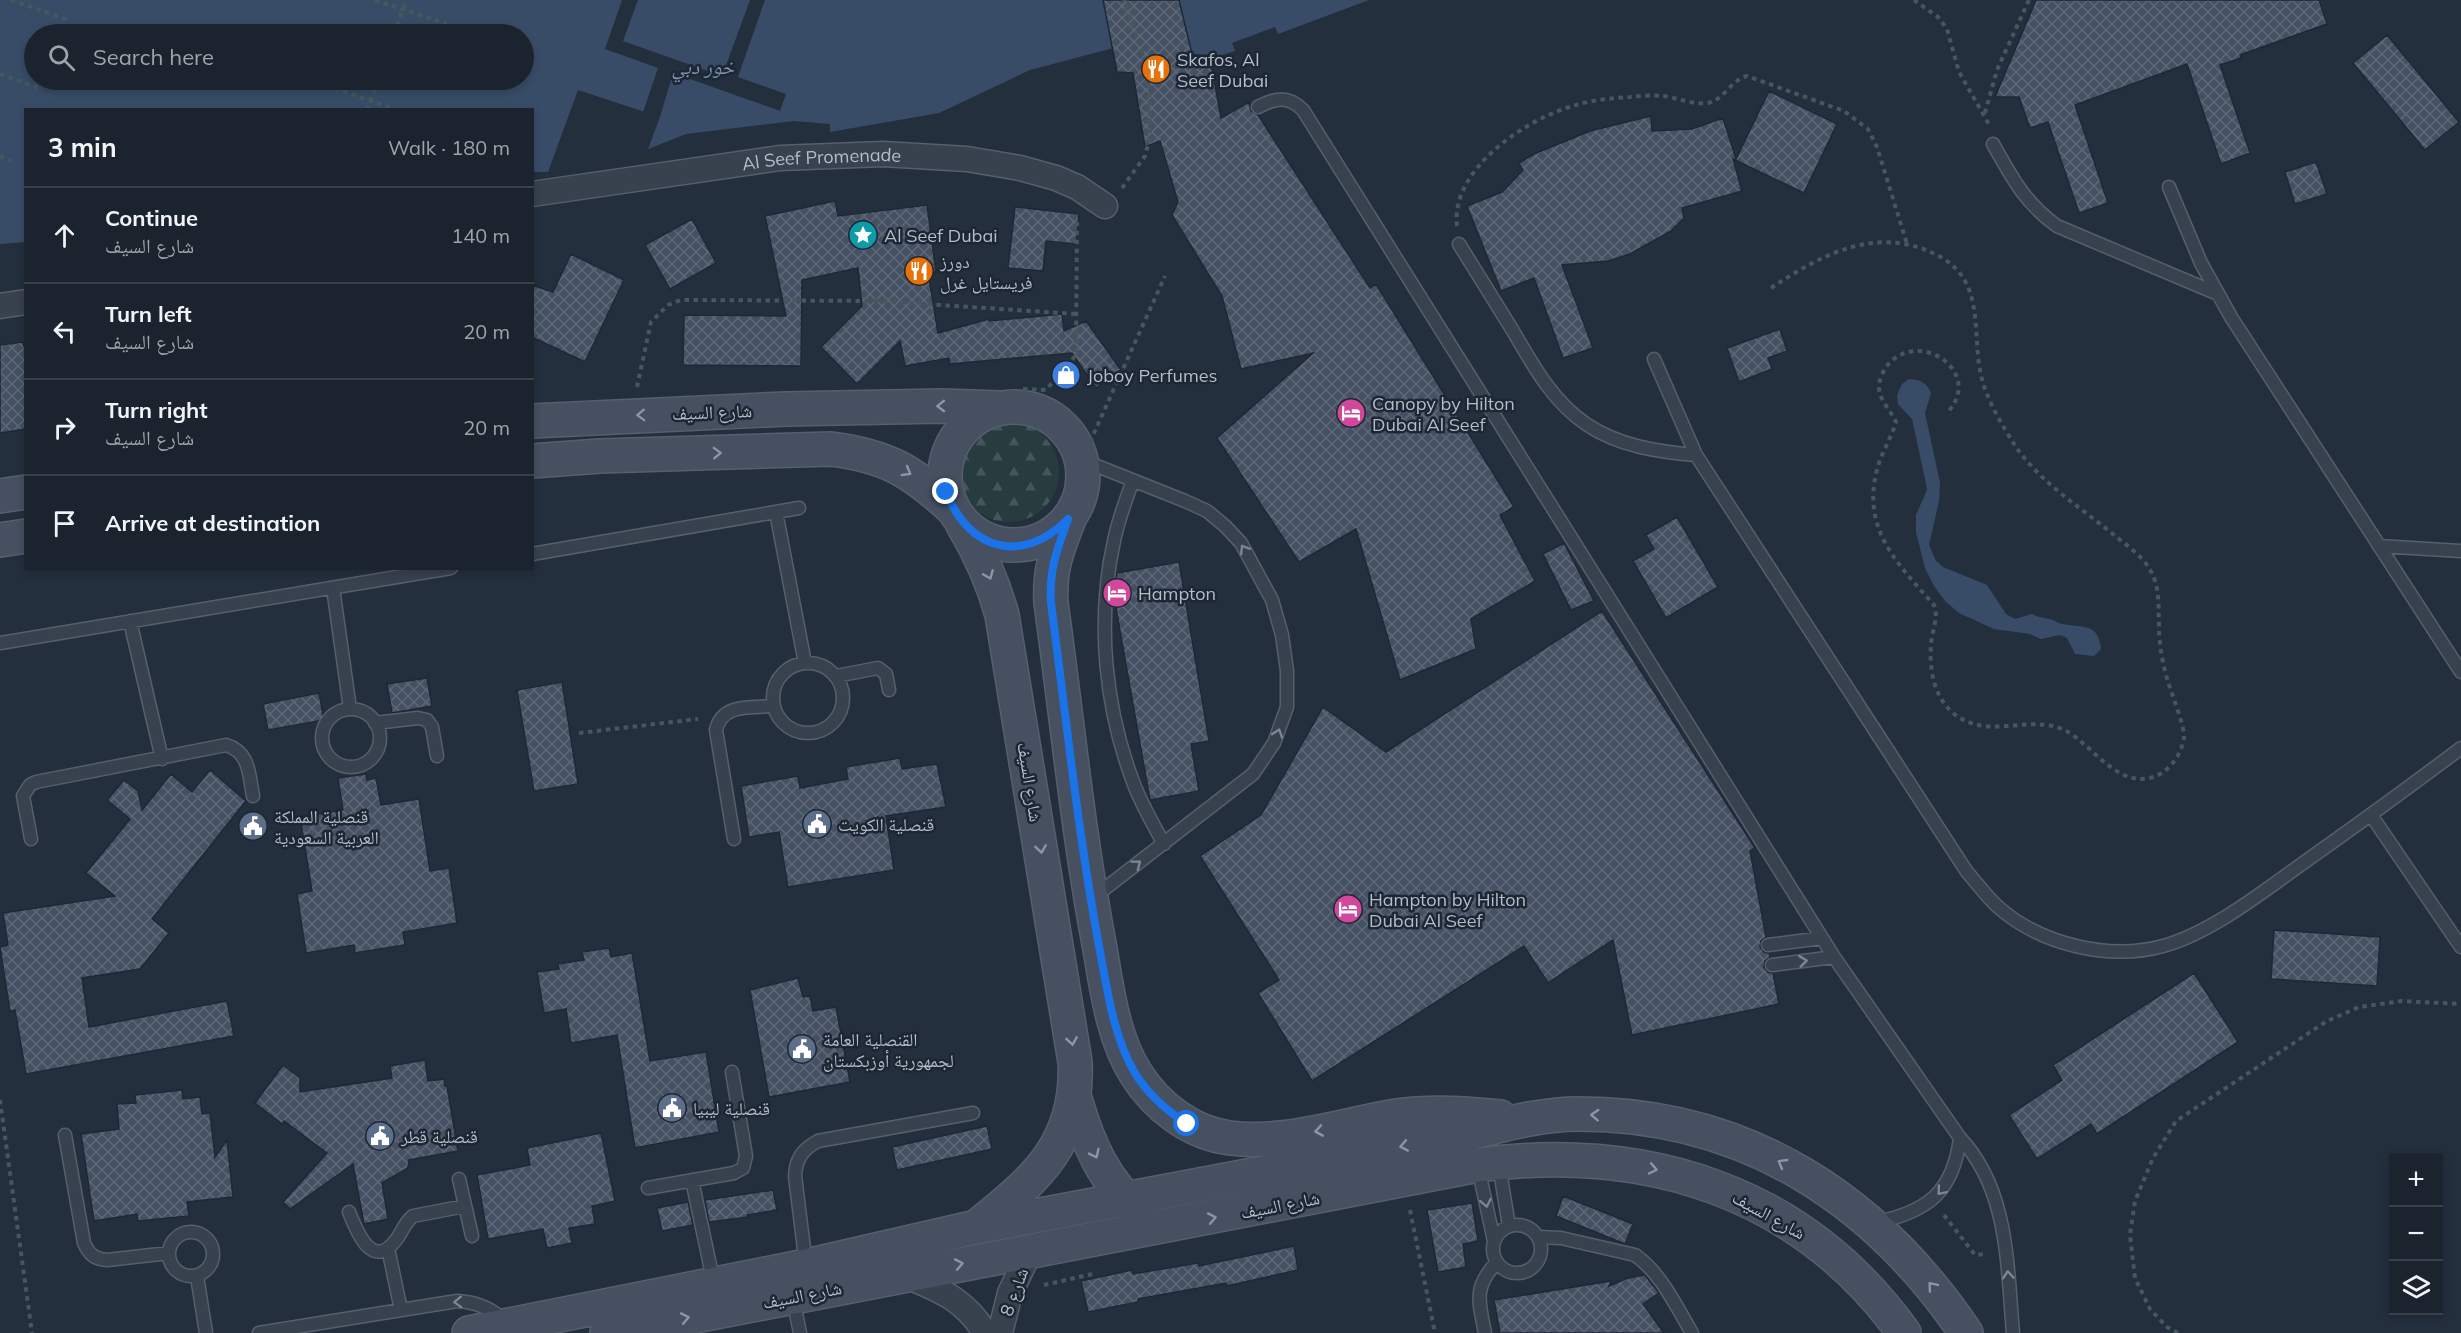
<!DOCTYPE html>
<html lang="en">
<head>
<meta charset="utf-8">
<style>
	:root { --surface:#1b232e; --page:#282f3a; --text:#f1f3f6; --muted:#a0a4aa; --line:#39404a }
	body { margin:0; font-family:Mulish,"Noto Naskh Arabic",sans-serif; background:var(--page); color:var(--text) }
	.controls { position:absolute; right:18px; bottom:18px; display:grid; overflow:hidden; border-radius:0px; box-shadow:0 3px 9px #0003 }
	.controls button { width:54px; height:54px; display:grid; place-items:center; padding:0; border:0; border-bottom:2px solid var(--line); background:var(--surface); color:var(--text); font:30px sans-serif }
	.stop { position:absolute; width:18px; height:18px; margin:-14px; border:4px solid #1a73e8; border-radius:50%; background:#fff }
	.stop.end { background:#1a73e8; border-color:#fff; box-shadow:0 2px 6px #0008 }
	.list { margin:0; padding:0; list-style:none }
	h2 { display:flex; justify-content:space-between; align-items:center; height:78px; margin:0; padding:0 24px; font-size:26px }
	h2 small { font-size:20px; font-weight:400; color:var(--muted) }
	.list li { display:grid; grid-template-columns:39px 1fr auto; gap:18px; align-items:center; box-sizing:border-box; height:96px; padding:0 24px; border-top:2px solid var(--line) }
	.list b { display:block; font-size:22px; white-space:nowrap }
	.list p { margin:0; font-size:20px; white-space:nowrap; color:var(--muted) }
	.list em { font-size:20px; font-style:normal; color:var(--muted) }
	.icon { flex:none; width:33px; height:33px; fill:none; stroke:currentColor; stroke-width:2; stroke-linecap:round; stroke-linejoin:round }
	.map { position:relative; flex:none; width:2461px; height:1333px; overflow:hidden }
	.search { position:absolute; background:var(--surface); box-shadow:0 3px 9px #0003; left:24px; top:24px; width:510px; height:66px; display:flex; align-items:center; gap:15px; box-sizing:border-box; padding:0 21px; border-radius:33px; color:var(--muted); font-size:22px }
	.panel { position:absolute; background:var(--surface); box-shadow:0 3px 9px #0003; left:24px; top:108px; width:510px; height:462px; border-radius:0px }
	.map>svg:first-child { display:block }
	.forest { fill:url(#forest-firs) }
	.water { fill:#394c67; fill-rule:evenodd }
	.pier { fill:#242f3e }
	.building { fill:url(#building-cross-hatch); stroke:#1f2835; stroke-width:1.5 }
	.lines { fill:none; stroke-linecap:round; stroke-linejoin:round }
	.lane-casing { stroke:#565f6c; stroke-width:15 }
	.street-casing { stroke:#565f6c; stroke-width:27 }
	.secondary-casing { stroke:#565f6c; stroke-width:36 }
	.path { stroke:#44595c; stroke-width:4; stroke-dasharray:4.5 4.5; stroke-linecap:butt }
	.lane { stroke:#38414e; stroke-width:12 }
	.street { stroke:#38414e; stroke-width:24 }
	.secondary { stroke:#465061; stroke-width:33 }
	.oneway { stroke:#8e96a5 }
	.oneway2 { stroke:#7c8592 }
	.route { stroke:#1a73e8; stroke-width:8 }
	.labels { text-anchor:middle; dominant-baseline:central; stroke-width:5; stroke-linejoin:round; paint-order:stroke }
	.poi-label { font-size:18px; fill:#b4bcc9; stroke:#1d2633; text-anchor:start }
	.street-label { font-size:18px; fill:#b4bcc9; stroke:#1d2633 }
	.water-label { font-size:20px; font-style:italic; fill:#7c92b1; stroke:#1d2633 }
</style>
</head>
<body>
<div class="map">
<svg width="2461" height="1333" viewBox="0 0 2461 1333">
	<defs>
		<pattern id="forest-firs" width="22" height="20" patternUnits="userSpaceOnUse" patternTransform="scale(1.5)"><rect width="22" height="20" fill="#263c3f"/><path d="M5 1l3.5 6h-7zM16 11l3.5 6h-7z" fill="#435659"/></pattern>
		<pattern id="building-cross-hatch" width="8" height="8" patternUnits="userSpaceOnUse" patternTransform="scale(1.5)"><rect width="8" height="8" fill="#455162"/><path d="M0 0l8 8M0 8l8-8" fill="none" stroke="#5d6877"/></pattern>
	</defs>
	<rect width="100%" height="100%" fill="#242f3e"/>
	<path class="forest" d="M959 472a50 50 0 1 1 100 0a50 50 0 1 1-100 0Z"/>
	<path class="water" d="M0 0H1369L1278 34 1275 27 1232 43 1235 51 1219 56 1117 47 1030 70 939 113 830 132V124L794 121 686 134 648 149 660 117 578 90 548 172H533L532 110H26L25 242 0 244ZM34 34H524V80H34Z
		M1909 379C1921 380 1926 382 1931 393L1925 413 1940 483 1939 501 1929 545 1936 561 1943 567 1987 585 2006 614 2015 619 2032 614C2039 618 2043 617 2050 619 2055 620 2058 624 2063 624 2083 628 2099 623 2101 649L2094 656 2075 654 2067 638 2060 635 2041 639 2030 634 1994 629 1959 613 1945 601 1934 586 1925 568 1916 532V515L1927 490 1924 474 1912 419 1898 404 1897 395 1902 384Z"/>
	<path class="pier" d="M622 0H638L623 41 722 76 750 0H765L738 77 786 94 780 111 673 73 660 117 643 112 658 68 605 49Z"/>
	<path class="building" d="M1103 0H1179L1194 62 1211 63 1221 118 1249 102 1251 111 1258 115 1370 288 1376 284 1514 507 1500 515 1535 581 1471 619 1476 649 1400 680 1356 529 1299 562 1217 438 1313 353 1241 369 1222 296 1172 215 1178 202 1160 141 1145 147 1133 73 1117 72Z
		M2036 0H2319L2327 24 2240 55 2241 58 2220 65 2250 153 2221 164 2187 64 2075 105 2108 203 2079 213 2048 122 2030 128 2019 97H1995Z
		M2387 35 2459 122 2425 150 2353 63Z
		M1769 91 1837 124 1804 193 1733 159 1742 191 1682 208 1684 218 1671 231 1630 254 1608 261 1562 265 1593 348 1563 358 1534 278 1501 291 1467 206 1502 192 1523 170 1519 163 1534 154 1590 131 1651 116 1652 131 1692 129 1723 118 1736 159Z
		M2316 162 2327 194 2295 204 2285 172Z
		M835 201 838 216 927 205 936 272H928L938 333 989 319V321L1062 314 1064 331 1086 321 1121 370 1096 388 1072 353 950 364 949 358 905 366 900 341 857 384 821 347 862 306 858 268 802 280 801 366 683 365 684 315 786 316 765 216Z
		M1015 207 1079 214 1076 244 1046 241 1043 271 1008 268Z
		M692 219 716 263 670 289 645 245Z
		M571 254 624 280 585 362 532 337V285L553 292Z
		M1780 329 1787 351 1768 358 1772 369 1739 382 1727 348Z
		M23 342 26 354V429L0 433V345Z
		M1677 517 1718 587 1666 618 1633 561 1654 549 1646 535Z
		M1564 543 1594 601 1571 610 1543 554Z
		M1179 562 1209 741 1191 744 1199 791 1150 800 1114 597 1117 573Z
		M1602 611 1755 848 1750 851 1766 937 1761 941 1760 947 1764 952 1769 953 1770 957 1765 961 1764 967 1768 972 1773 973 1779 1004 1632 1035 1613 940 1548 983 1524 946 1312 1081 1258 993 1279 980 1200 856 1261 815 1323 707 1386 752Z
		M427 678 432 706 392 713 387 684Z
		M562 682 578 784 534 791 517 690Z
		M319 693 324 720 268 730 263 704Z
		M900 758 902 769 937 764 946 807 886 816 894 870 788 887 779 832 749 837 741 786 798 776 800 788 848 779 846 767Z
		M210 770 246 801 152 919 169 933 140 969 82 978 89 1027 227 1001 234 1036 26 1074 15 1010 10 1011 0 947 8 945 3 913 115 896 86 873 130 819 107 800 124 780 138 791 142 810 171 774 192 792Z
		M366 774 367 780 376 778 381 805 419 799 430 871 449 868 457 923 403 932 405 945 355 953 354 945 306 953 297 894 312 891 300 817 343 810 338 778Z
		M2274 930 2380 937 2377 986 2271 979Z
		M609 948 611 957 632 953 650 1061 706 1052 719 1132 635 1148 617 1035 571 1043 566 1009 544 1013 537 972 559 969 558 964 584 960 582 952Z
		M2194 973 2238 1042 2097 1134 2091 1124 2037 1159 2009 1115 2062 1080 2053 1065Z
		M798 978 803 997 810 996 813 1011 836 1007 850 1082 769 1097 750 990Z
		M425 1060 428 1081 444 1079 445 1086H447L458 1151 409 1160 408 1168 382 1183 388 1219 364 1224 353 1164 290 1209 283 1202 327 1153 284 1121 282 1124 255 1103 283 1065 300 1078V1092L392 1078 390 1066Z
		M182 1090 183 1099 200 1097 202 1114 210 1113 215 1157 227 1140 233 1197 187 1202 189 1216 138 1221 137 1214 94 1221 81 1134 119 1129 117 1104 136 1103 135 1095Z
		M987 1126 992 1149 897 1170 892 1147Z
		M601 1133 615 1201 592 1206 595 1224 569 1228 572 1243 547 1248 543 1229 488 1239 477 1175 530 1165 527 1148Z
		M773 1190 777 1210 747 1215 748 1217 709 1222 705 1200Z
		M1563 1196 1633 1224 1625 1244 1556 1216Z
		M688 1202 693 1225 662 1231 657 1208Z
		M1472 1203 1478 1241 1463 1244 1466 1267 1438 1272 1427 1210Z
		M1294 1246 1298 1270 1227 1286 1226 1283 1138 1299V1302L1088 1312 1081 1281 1132 1270 1133 1274 1198 1263 1199 1266Z
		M1645 1275 1659 1293 1643 1304 1664 1333H1500L1494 1300 1611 1281 1609 1286 1628 1278Z"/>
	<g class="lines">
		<g class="lane-casing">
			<path id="lane" d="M1258 107C1275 98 1288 95 1303 110L1834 957 1960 1138C2009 1190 2007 1266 2013 1333
				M1993 144C2012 178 2025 203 2057 226L2218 294
				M2169 187 2201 263 2231 317 2461 672
				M1459 244C1477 273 1495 302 1513 331 1533 365 1552 401 1586 424 1618 446 1659 452 1696 455
				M1654 359 1696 455 1967 872C1977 883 1986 896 1997 906 2039 944 2108 961 2163 946 2210 933 2260 894 2299 866 2354 827 2408 788 2461 748
				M1082 460 1185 501 1207 511 1225 526 1241 543 1272 600 1282 635 1287 671V707L1274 743 1253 774 1094 897
				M1133 480C1126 500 1118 520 1114 541 1096 622 1105 710 1135 787 1143 807 1154 826 1164 844
				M776 512 805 663
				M2379 546 2461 551
				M532 554 799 508
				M333 588 350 709
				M130 621 162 759
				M0 643 451 568
				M773 698a35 35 0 1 1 70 0a35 35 0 1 1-70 0Z
				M836 676 878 668 886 674 889 690
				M322 738a29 29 0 1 1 58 0a29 29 0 1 1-58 0Z
				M375 723 418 718 427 720 432 727 437 756
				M2371 815 2461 947
				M31 839 23 796 30 785 36 782 226 745C250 752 249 775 253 796
				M734 839 716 730C722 703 751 708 772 706
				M1768 945 1822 938
				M1772 965 1834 957
				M65 1135 84 1243C89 1254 94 1259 107 1260L169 1253
				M1499 1165 1509 1226
				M1478 1167 1494 1241
				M459 1179 472 1236
				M692 1180 714 1284
				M648 1188 734 1173 743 1168 746 1156 732 1072
				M349 1212C357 1232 372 1271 396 1240 403 1231 404 1223 413 1216L465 1206
				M1874 1223C1927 1212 1953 1193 1960 1138
				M1493 1249a24 24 0 1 1 48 0a24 24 0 1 1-48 0Z
				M169 1254a22 22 0 1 1 44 0a22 22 0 1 1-44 0Z
				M1538 1237 1561 1238 1635 1255C1661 1273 1676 1306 1692 1333
				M388 1248 401 1310
				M806 1265 795 1176C796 1158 803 1149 818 1141L973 1113
				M197 1276 206 1333
				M793 1298 800 1333
				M259 1333 457 1301C475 1302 491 1307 504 1321
				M1485 1333C1479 1302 1473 1288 1496 1263"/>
		</g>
		<g class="street-casing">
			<g id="street">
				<path id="s1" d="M532 194 780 158 883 154 967 159 1020 168 1056 178 1077 187 1105 206"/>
				<path d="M0 306 26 302"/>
				<path d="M904 1275C938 1289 965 1299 985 1333"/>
				<path d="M1000 1333 1010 1293 1030 1251"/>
			</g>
		</g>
		<g class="secondary-casing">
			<path id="secondary" d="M945 476a69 69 0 1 1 138 0a69 69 0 1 1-138 0Z
				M532 421 786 409 942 406 999 408
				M532 461 600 456 831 449C887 456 912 471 953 509
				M0 496 26 492
				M1069 519C1057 550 1049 569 1051 603 1067 718 1078 834 1100 949 1107 990 1113 1038 1136 1074 1157 1107 1191 1133 1230 1138 1285 1145 1343 1125 1396 1116 1430 1111 1465 1113 1500 1117
				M962 523C980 553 993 582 1002 615L1075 1062C1079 1142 1037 1178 980 1224
				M0 540 26 536
				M1075 1099C1088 1143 1104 1183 1141 1212
				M469 1333 806 1266 976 1227 1449 1138C1492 1128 1534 1114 1579 1114 1745 1114 1875 1198 1966 1333
				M607 1333 1478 1165C1647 1143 1802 1191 1904 1333"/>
		</g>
		<path class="path" d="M11 0 68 20
			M375 0 447 24
			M1914 0 1938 17 1947 29 1959 72 1990 126
			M394 34 406 0
			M0 74 39 88
			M326 85 396 110
			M367 110 378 80
			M1985 113 1997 70 2029 0
			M0 156 11 161
			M1122 188 1145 156 1150 136V101L1146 64 1124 0
			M1457 226C1450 169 1527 118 1576 105 1592 100 1613 98 1630 97 1640 96 1652 95 1662 96 1676 97 1692 105 1707 103 1724 101 1730 80 1747 76L1844 111 1868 129 1877 147 1907 244
			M1771 288C1821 255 1875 225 1935 254 1987 279 1971 331 1981 375 1986 399 2003 427 2016 447 2041 483 2080 507 2114 535 2124 543 2135 551 2144 561 2161 582 2158 601 2159 626 2159 645 2163 665 2168 682 2172 694 2185 728 2184 737 2182 755 2168 774 2150 778 2114 786 2090 741 2062 729 2028 715 1990 739 1957 716 1934 700 1929 670 1931 644 1932 631 1939 617 1934 605 1899 565 1861 530 1877 470 1881 453 1891 439 1896 422 1891 410 1878 400 1879 385 1880 378 1883 372 1886 367 1917 326 1986 372 1947 413
			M637 387 651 322 668 305 681 300 880 301 1076 314
			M1023 389 1046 390 1076 355 1077 219
			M1090 442 1165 276
			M579 733 698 719
			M0 1100 32 1333
			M1410 1210 1435 1333
			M1944 1215 1975 1255 1986 1254
			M1044 1285 1092 1274
			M2178 1333 2167 1327 2150 1309 2135 1278 2130 1235 2135 1201 2153 1158 2176 1121 2327 1021 2359 1007 2402 1001 2461 1004"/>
		<use href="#lane" class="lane"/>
		<use href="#street" class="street"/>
		<use href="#secondary" class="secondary"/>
	</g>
	<defs><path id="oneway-chevron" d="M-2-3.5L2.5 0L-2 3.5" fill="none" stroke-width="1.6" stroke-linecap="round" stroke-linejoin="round" transform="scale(1.5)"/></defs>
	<g class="oneway">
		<use href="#oneway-chevron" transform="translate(941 406) rotate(179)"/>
		<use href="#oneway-chevron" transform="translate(641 415) rotate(178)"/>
		<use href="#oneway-chevron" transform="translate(717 453) rotate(-2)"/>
		<use href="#oneway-chevron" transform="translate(907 472) rotate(30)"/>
		<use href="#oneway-chevron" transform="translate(989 575) rotate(67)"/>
		<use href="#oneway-chevron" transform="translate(1041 849) rotate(81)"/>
		<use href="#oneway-chevron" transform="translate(1072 1041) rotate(81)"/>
		<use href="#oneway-chevron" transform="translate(1595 1115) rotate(-177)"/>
		<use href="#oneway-chevron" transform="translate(1319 1131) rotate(170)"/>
		<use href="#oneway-chevron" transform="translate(1404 1146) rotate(169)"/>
		<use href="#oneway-chevron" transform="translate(1095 1154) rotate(64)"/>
		<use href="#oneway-chevron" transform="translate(1782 1163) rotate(-150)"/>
		<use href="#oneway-chevron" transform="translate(1653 1169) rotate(12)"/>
		<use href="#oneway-chevron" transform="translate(1212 1218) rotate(-11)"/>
		<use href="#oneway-chevron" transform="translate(959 1264) rotate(-11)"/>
		<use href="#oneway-chevron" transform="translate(1932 1286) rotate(-130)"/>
		<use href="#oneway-chevron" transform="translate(685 1318) rotate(-11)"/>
	</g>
	<g class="oneway2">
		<use href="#oneway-chevron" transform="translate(1244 549) rotate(-122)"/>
		<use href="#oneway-chevron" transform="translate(1278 733) rotate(-71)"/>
		<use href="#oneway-chevron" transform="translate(1137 864) rotate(-37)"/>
		<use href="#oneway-chevron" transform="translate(1803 961) rotate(-7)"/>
		<use href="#oneway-chevron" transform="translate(1941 1191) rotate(130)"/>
		<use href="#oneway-chevron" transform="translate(1486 1203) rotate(79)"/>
		<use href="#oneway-chevron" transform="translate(2008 1275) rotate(-94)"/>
		<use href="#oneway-chevron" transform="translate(458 1302) rotate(178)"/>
	</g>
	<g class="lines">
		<path class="route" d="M946 492C969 551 1023 565 1068 519 1057 550 1049 569 1051 603 1066 717 1078 833 1099 946 1107 988 1113 1036 1135 1073 1148 1095 1166 1110 1187 1124"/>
	</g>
	<defs>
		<g id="restaurant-disc" transform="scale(1.5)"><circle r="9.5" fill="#e8710a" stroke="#1d2633"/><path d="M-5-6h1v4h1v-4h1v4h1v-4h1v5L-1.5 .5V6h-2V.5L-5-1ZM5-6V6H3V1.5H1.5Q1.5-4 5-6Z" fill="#fff"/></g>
		<g id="sight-disc" transform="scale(1.5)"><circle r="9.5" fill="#0f9aa8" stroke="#1d2633"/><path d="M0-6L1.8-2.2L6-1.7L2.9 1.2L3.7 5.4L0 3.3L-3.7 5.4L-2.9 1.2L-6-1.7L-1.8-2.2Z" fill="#fff"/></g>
		<g id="shop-disc" transform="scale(1.5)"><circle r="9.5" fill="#3f7fe0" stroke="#1d2633"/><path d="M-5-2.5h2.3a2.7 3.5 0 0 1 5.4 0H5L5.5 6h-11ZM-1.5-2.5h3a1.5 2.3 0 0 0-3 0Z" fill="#fff"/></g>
		<g id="hotel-disc" transform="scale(1.5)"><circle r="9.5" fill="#d1479c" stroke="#1d2633"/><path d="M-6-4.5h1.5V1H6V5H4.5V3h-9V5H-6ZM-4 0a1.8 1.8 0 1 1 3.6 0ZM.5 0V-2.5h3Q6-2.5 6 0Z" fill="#fff"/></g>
		<g id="civic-disc" transform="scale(1.5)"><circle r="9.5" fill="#5c6f8a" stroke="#1d2633"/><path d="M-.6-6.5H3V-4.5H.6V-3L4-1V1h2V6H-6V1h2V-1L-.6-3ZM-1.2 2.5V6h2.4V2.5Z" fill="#fff"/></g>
	</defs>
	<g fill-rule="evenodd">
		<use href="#restaurant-disc" x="1156" y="69"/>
		<use href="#sight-disc" x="863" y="235"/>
		<use href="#restaurant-disc" x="919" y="271"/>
		<use href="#shop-disc" x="1066" y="375"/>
		<use href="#hotel-disc" x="1351" y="413"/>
		<use href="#hotel-disc" x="1117" y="593"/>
		<use href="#civic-disc" x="817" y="824"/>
		<use href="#civic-disc" x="253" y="826"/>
		<use href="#hotel-disc" x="1348" y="909"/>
		<use href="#civic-disc" x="802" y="1049"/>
		<use href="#civic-disc" x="672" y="1108"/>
		<use href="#civic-disc" x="380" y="1136"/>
	</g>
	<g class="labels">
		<g class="poi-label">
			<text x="1177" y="59">Skafos, Al<tspan x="1177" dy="21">Seef Dubai</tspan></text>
			<text x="884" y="235">Al Seef Dubai</text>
			<text x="940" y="261">دورز<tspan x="940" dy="21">فريستايل غرل</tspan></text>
			<text x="1087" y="375">Joboy Perfumes</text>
			<text x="1372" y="403">Canopy by Hilton<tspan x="1372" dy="21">Dubai Al Seef</tspan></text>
			<text x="1138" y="593">Hampton</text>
			<text x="274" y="816">قنصلية المملكة<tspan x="274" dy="21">العربية السعودية</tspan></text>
			<text x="838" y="824">قنصلية الكويت</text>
			<text x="1369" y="899">Hampton by Hilton<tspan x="1369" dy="21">Dubai Al Seef</tspan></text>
			<text x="823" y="1039">القنصلية العامة<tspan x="823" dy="21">لجمهورية أوزبكستان</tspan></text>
			<text x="693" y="1108">قنصلية ليبيا</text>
			<text x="401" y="1136">قنصلية قطر</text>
		</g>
		<g class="street-label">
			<text stroke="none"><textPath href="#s1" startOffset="292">Al Seef Promenade</textPath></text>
			<text transform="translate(712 412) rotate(-2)">شارع السيف</text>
			<text transform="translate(1030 782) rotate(81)">شارع السيف</text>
			<text transform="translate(1280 1205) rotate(-11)">شارع السيف</text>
			<text transform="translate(1769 1215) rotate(29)">شارع السيف</text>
			<text transform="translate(1014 1292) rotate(-70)">شارع 8</text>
			<text transform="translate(802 1295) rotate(-11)">شارع السيف</text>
		</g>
		<g class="water-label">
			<text x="703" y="66">خور دبي</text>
		</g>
	</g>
</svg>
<div class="controls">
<button>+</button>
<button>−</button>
<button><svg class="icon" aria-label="layers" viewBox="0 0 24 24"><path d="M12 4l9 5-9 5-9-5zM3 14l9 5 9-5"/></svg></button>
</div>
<div class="stop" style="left:1187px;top:1124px"></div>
<div class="stop end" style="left:946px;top:492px"></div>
<div class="search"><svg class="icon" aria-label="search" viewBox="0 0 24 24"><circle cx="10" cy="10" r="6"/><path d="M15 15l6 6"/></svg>Search here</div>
<section class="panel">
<h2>3 min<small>Walk · 180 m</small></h2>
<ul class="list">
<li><svg class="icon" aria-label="ahead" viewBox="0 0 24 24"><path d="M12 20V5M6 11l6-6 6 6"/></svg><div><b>Continue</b><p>شارع السيف</p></div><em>140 m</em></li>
<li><svg class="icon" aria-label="left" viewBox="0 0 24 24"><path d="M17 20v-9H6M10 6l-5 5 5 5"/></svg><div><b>Turn left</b><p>شارع السيف</p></div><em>20 m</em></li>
<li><svg class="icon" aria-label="right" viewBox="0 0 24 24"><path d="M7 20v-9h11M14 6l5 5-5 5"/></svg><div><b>Turn right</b><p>شارع السيف</p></div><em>20 m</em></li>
<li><svg class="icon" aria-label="arrive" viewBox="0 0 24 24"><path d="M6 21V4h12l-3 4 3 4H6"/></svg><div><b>Arrive at destination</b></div></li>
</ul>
</section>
</div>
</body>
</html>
